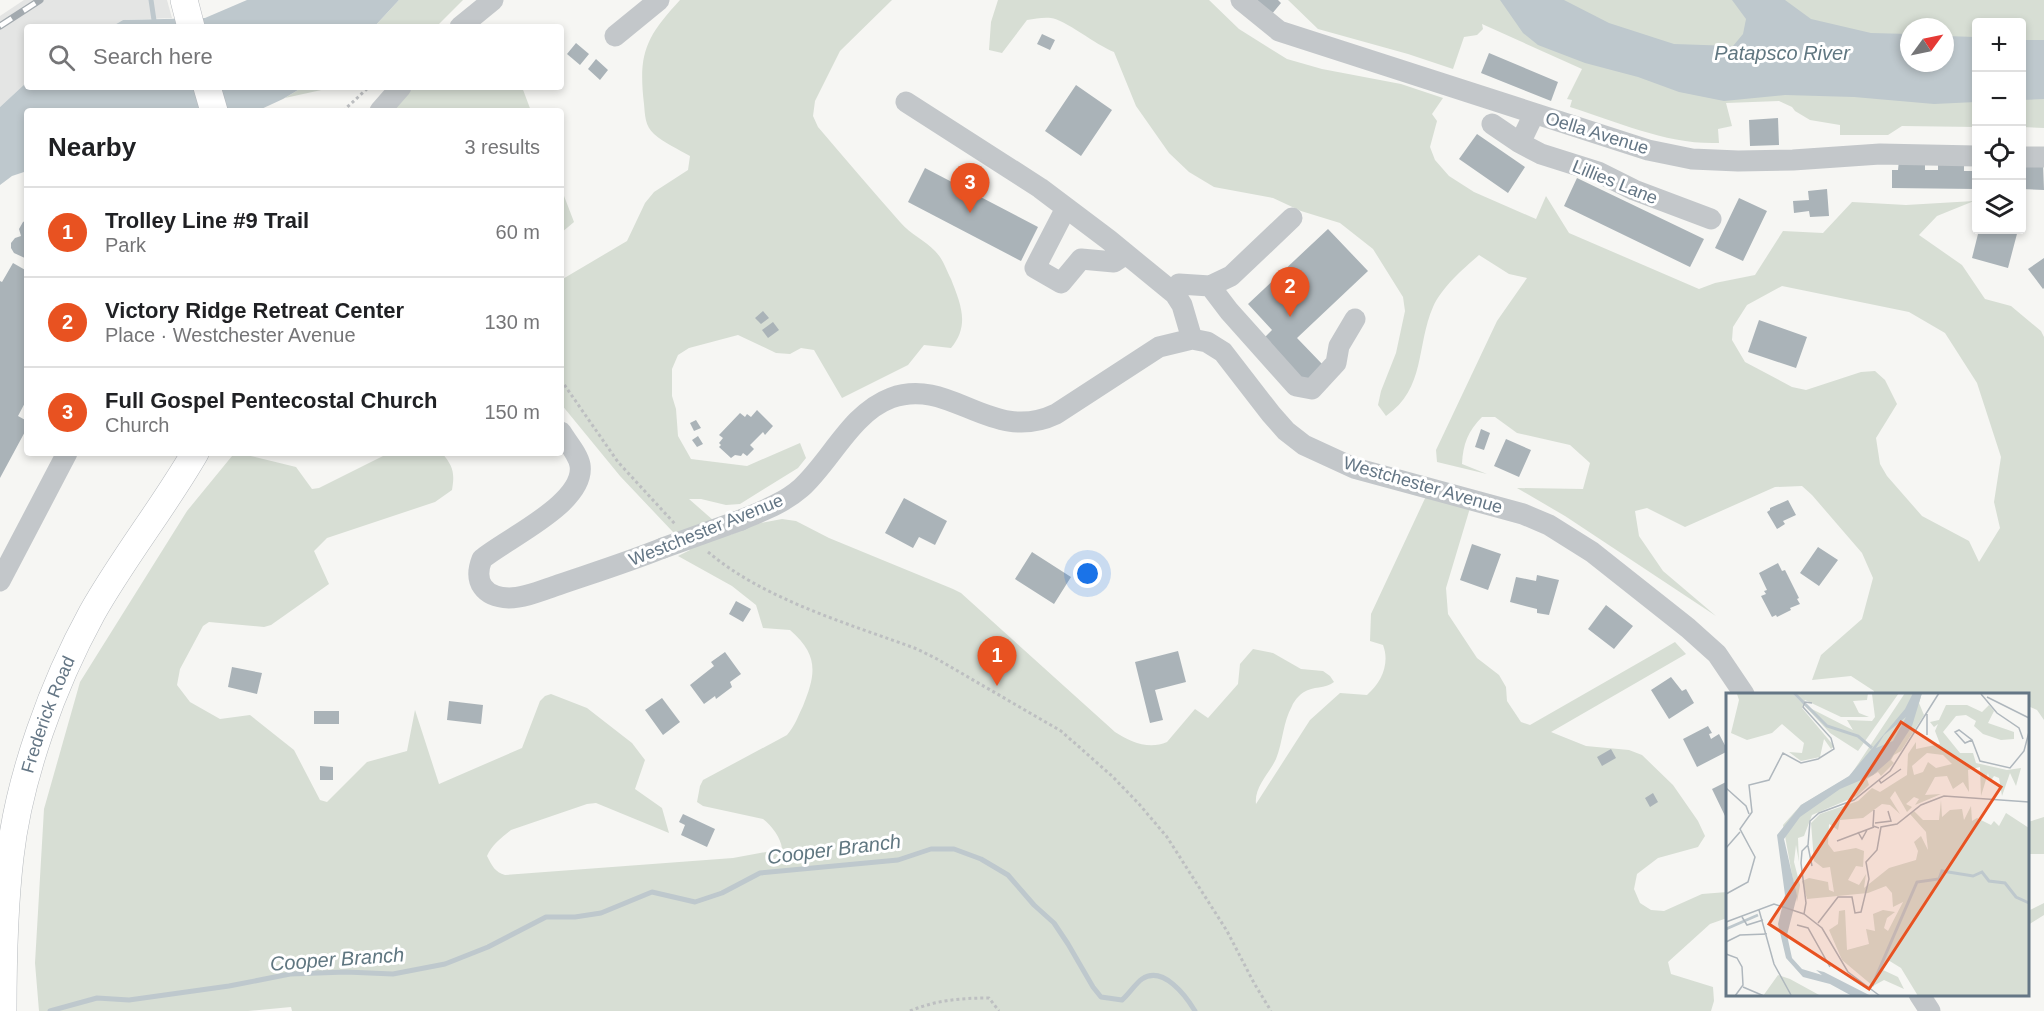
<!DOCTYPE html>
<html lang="en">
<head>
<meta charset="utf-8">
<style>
	:root { --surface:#fff; --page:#f2f2f2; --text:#202124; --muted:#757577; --line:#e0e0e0; --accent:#e85221 }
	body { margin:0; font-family:Helvetica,sans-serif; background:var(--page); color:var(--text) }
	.controls { position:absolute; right:18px; top:18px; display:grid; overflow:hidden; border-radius:6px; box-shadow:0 3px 9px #0003 }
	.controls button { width:54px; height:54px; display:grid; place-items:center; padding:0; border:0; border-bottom:2px solid var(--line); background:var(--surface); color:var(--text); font:30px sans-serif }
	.compass { position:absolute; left:1900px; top:18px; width:54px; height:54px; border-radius:50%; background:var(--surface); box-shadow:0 3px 9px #0003; rotate:57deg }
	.you { position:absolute; left:1088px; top:574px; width:21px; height:21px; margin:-15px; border:4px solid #fff; border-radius:50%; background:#1a73e8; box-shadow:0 0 0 9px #1a73e833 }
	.badge { display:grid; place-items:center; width:39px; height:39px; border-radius:50%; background:var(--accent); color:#fff; font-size:20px; font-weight:700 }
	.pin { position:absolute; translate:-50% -50px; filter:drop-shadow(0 2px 3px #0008) }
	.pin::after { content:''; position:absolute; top:32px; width:21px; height:18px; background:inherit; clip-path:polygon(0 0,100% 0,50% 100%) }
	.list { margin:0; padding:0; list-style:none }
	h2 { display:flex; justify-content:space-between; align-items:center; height:78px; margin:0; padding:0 24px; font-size:26px }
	h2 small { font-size:20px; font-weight:400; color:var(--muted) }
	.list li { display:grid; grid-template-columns:39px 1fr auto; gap:18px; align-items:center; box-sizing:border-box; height:90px; padding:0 24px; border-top:2px solid var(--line) }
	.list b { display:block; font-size:22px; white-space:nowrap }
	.list p { margin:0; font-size:20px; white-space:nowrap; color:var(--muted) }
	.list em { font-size:20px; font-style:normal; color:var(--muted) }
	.icon { flex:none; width:33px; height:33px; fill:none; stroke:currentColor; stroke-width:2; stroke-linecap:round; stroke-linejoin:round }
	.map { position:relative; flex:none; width:2044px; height:1011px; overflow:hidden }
	.search { position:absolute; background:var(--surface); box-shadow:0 3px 9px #0003; left:24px; top:24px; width:540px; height:66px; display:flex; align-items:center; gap:15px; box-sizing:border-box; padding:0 21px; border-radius:6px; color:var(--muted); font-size:22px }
	.panel { position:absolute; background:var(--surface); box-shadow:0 3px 9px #0003; left:24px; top:108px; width:540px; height:348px; border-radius:6px }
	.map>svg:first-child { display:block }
	.built { fill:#e4e5e4 }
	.green { fill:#d7ded4; fill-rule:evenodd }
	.water { fill:#bec8cd }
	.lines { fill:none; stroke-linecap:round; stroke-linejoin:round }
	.stream { stroke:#bec8cd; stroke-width:5 }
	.building { fill:#aab3b8 }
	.major-casing { stroke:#b6babe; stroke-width:28 }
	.path { stroke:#bdbfc1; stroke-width:3; stroke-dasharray:3 3; stroke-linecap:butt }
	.minor { stroke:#c3c7ca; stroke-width:21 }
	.major { stroke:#fff; stroke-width:27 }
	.rail-casing { stroke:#a3aaaf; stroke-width:7 }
	.rail { stroke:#fff; stroke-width:4.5; stroke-dasharray:14; stroke-linecap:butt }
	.minor-bridge { stroke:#c3c7ca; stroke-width:21 }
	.labels { text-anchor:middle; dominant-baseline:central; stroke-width:6; stroke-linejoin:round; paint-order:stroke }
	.street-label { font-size:18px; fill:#647685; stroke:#fff }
	.water-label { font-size:20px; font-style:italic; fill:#607781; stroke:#fff }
	.inset-river { fill:none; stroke:#bec8cd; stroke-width:3 }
	.inset-road { fill:none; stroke:#afb7bd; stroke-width:1.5 }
	.view { fill:#e85221; fill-opacity:0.15; stroke:#e85221; stroke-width:3 }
	.inset-edge { fill:none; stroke:#647685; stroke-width:3 }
</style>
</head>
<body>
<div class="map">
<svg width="2044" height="1011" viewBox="0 0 2044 1011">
	<rect width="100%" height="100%" fill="#f6f6f3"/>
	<path class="built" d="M24 0H167L172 18 123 20 111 27H27V82L0 107V16Z"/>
	<path class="green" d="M399 0H463L436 27H374Z
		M680 0H892L840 51 815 101 813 116 818 127C845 159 872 190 900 222 911 235 925 240 935 251 943 259 946 269 951 279 961 305 970 325 951 348L924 345 908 365 842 398 814 350 801 348 790 354 776 353 738 335 689 348 678 355 672 369V396L676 409 678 436 691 459 747 466 800 443 806 458 798 468 740 504 726 505 701 499H689L730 535 756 524 782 519 796 521 829 538 953 589 961 593 1115 732C1130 742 1149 750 1167 742L1195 709 1208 718 1238 684 1240 664 1253 649 1273 653 1301 669 1323 671 1330 676 1334 682C1325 689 1313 686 1304 692 1299 695 1294 701 1292 706 1283 722 1283 741 1276 759 1269 774 1254 787 1256 804L1310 720 1340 693 1367 695C1382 682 1390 663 1383 645L1370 641 1371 614 1428 492 1470 508 1446 588 1448 614 1477 658 1499 675 1506 687 1507 701 1521 722 1530 725 1675 642 1686 654 1551 732 1586 746 1629 750 1642 755 1673 785 1698 821 1705 836 1698 847 1658 858 1637 874 1634 889 1640 903 1651 910 1664 911 1702 894 1727 892V918L1710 924 1668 962 1671 974 1713 987 1714 1001 1711 1011H292L291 1007 248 1011H39L35 963 44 809 80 682 187 511 232 456 238 453 296 467 312 489 319 488 389 453H442C453 466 455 473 452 490L435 502 327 538 314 551 329 584 271 625 264 627 209 622 203 626 180 669 177 685 190 702 220 719 250 715 294 750 320 800 327 802 367 762 407 751 415 710 439 784 522 748 540 701 545 696 551 694 587 708 632 743 645 760 635 789 662 808 669 833 596 803 587 804 511 830C502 837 491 846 487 856 492 866 495 872 505 875L733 858 782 849C781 838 772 826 763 819L703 806 697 802 700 786 703 780 787 735C795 726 798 716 803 706 816 674 819 655 790 630L763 628 756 605 732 586 678 556 690 550 620 476 561 404V280L627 241 645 203 654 192 688 170 690 156C678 149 664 143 654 134 645 126 645 115 644 104 638 53 646 37 680 0Z
		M998 0H1209L1239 29 1287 59 1322 69 1401 84 1443 98 1432 114 1437 121 1430 147 1435 160 1449 176 1474 192 1536 219 1546 196 1569 233 1699 289 1715 283 1755 275 1783 231 1823 233 1852 202 1906 205 1974 201 1937 216 1919 235 1962 265 1985 299 2011 306 2041 331 2044 337V720L2037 710 2028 706V694H1874V691L1851 676 1812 680 1821 655 1862 619 1873 578 1862 553 1812 495 1802 486 1775 487 1685 527 1647 508 1635 511 1639 536 1663 571 1716 616 1565 516 1517 488 1583 489 1590 463 1570 445 1517 433 1495 417H1482C1468 431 1463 444 1462 464L1487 474 1437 462 1436 450 1497 321 1527 278 1509 274 1479 255C1463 269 1442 287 1433 307 1416 346 1426 388 1386 416L1378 405 1381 391 1396 353 1405 311 1403 297 1373 249 1340 223 1301 211 1273 198 1214 187 1189 172 1169 153 1136 106 1114 52C1096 45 1064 19 1051 18 1043 17 1035 19 1027 20L1002 53 989 50 991 22ZM1782 286 1909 312 1945 333 1977 383 2001 457 1994 502 2000 528 1979 562 1969 541 1922 516 1887 476 1880 464 1876 438 1897 404 1885 380 1875 371 1861 372 1806 390 1792 387 1745 362 1732 340 1733 327 1747 305Z
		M1288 0H2044V128L2022 127V22H1976V127L1902 126 1888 135H1840V125L1810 120 1795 111 1792 107 1779 101 1726 103 1732 126 1718 129 1719 143C1668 145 1618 122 1570 107L1572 100 1567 99 1582 69 1482 24 1483 29 1477 35 1464 37 1453 69 1408 54 1318 29ZM1909 27H1945V63H1909Z
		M303 87H335L285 98Z
		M414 87H522L531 111H392Z
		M561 188 574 222 561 233Z
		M2044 817V854H2028V822Z
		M2044 903V915L2028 925V911Z"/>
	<path class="water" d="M247 0H399L374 27H307L304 24 290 27H111L123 20 205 18Z
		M1500 0H1564L1609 23 1674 44 1733 46 1743 34 1746 19 1732 0H1785L1811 19 1871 33 1909 34V63H1945V36L1976 37V102L1934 104 1854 97 1785 95 1724 101 1679 92 1638 77 1585 63 1538 45 1523 33Z
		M2022 40H2044V99L2022 100Z
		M27 82V87H303L283 99 257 111H27V171L12 176 0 185V107Z"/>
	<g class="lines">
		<path class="stream" d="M151 0 155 27
			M50 1011 97 998 129 1000 229 986 290 974 346 972 393 974 445 964 488 947 546 917H575L601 913 652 892 695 902 722 893 760 873 898 860 931 849H954L981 859 1008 875 1034 905 1054 923 1068 944 1093 987 1101 997 1122 1000C1129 994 1135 984 1142 979 1163 965 1186 996 1195 1011"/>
	</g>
	<path class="building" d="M1257 0H1278L1281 3 1271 15Z
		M1042 34 1055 40 1050 50 1037 44Z
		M576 43 589 54 580 65 567 54Z
		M1489 53 1558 82 1551 101 1481 73Z
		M596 59 608 70 600 80 588 69Z
		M1076 85 1112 110 1081 156 1045 131Z
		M1778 118 1779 145 1750 146 1749 120Z
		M1477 134 1525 167 1508 193 1459 159Z
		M1899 160 1925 161V170H1938V161H1964V171H1976V189L1892 188V170H1898Z
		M2022 162 2043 163 2044 190 2022 189Z
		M925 168 1038 227 1021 261 908 202Z
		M1577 178 1704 239 1690 267 1564 206Z
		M1827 189 1829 216 1810 217 1809 211 1794 213 1793 201 1809 200 1808 191Z
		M1739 198 1767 211 1743 261 1715 248Z
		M27 220V259L14 253 11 248V243L15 238 21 236 19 229 23 222Z
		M1328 229 1368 271 1297 338 1323 365 1304 383 1263 339 1272 330 1248 304Z
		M1979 230H2018L2008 268 1972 258Z
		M2044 258V288L2043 289 2028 269Z
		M13 263 27 271V399L18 416 27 421V428L0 478V281L2 282Z
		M763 311 769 318 761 324 755 318Z
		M1759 320 1807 337 1796 368 1748 352Z
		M773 322 779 330 768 338 762 330Z
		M757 410 773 426 765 435 763 432 750 445 754 449 747 456 743 453 741 456 735 455 731 458 719 447 721 445 719 443 723 438 719 435 740 413 745 417 747 414 751 417Z
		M696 420 701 428 694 431 690 423Z
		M1481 429 1490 433 1484 450 1475 447Z
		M698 436 703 444 697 447 692 440Z
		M1506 439 1531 450 1519 477 1494 466Z
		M904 498 947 521 935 545 919 537 913 548 885 533Z
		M1788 500 1796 515 1783 521 1785 524 1777 529 1767 512 1770 510V508Z
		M1472 544 1501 554 1488 590 1460 580Z
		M1818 547 1838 560 1819 586 1800 573Z
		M1032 552 1071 577 1054 604 1015 579Z
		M1778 563 1782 571 1785 570 1799 598 1797 599 1800 604 1790 608 1791 610 1777 617 1776 615 1772 617 1761 596 1766 594 1764 591 1767 590 1759 573Z
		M1537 575 1559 580 1549 615 1537 613V609L1510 602 1516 577 1536 581Z
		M736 601 751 609 743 622 729 614Z
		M1606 605 1633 626 1614 649 1588 629Z
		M1178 651 1186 682 1155 690 1163 720 1150 723 1135 662Z
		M725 652 741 674 730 682 732 687 716 699 715 696 704 704 690 685 714 666 711 662Z
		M232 667 262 673 257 694 228 687Z
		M1671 677 1682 691 1686 689 1694 703 1669 719 1651 690Z
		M662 698 680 722 663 735 645 710Z
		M449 701 483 705 481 724 447 720Z
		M314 711H339V724H314Z
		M1708 726 1712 733 1709 734 1711 739 1719 734 1728 751 1697 767 1683 739Z
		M1611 749 1616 758 1602 766 1597 757Z
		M320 766 333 767V780H320Z
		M1728 781V817L1726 818 1712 789Z
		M1653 793 1658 802 1650 807 1645 798Z
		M683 814 715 829 707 847 681 835 685 825 679 822Z"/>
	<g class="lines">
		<g class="major-casing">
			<g id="major">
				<path d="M184 0 191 27"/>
				<path d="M207 87 214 111"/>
				<path id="s1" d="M3 1011C3 959 4 908 10 857 19 777 53 684 92 613 123 558 163 508 195 453"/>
			</g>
		</g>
		<path class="path" d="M343 111 369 87
			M561 380 618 462 675 524
			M708 552C765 600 847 623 917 649L937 659 1061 731 1112 776 1139 804 1167 837 1227 931 1254 983 1271 1011
			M910 1011C936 1000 961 998 989 998L999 1011"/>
		<path class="minor" d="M1241 0 1279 31 1648 150 1692 159 1738 161 1793 160 1880 154 1976 156
			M460 27 493 0
			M615 36 659 0
			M906 102 1040 188 1109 240 1175 294
			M380 111 401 87
			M1534 114 1520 143 1541 154 1598 172 1634 190 1711 219
			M1492 124 1520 143
			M2022 157H2044
			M1066 208 1035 268 1061 283 1081 259 1114 262 1126 254
			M1210 286 1229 311 1296 386 1312 389 1336 363 1339 346 1355 319
			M1192 339 1182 305 1175 294 1179 284 1210 286 1231 276 1292 218
			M561 432C567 442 578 454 580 465 586 503 507 538 482 559 473 582 484 597 509 598 525 598 543 590 558 585 593 573 628 562 663 548
			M741 520C762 511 784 503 801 488 831 461 851 413 891 398 951 376 991 445 1056 414L1159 347 1192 339 1207 342 1223 352 1271 414 1286 431 1304 445 1354 468 1523 514 1549 525 1592 552 1688 628 1717 654 1744 694
			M0 581 67 453
			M1919 994 1930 1011"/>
		<use href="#major" class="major"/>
		<g class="rail-casing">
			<path id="rail" d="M0 26 40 0"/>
		</g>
		<use href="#rail" class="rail"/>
		<path class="minor-bridge" d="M663 548 741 520"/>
	</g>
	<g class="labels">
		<g class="street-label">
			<text transform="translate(1597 133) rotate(17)">Oella Avenue</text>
			<text transform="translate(1615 182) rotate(22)">Lillies Lane</text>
			<text transform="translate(1423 485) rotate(16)">Westchester Avenue</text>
			<text transform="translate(706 530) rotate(-22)">Westchester Avenue</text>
			<text stroke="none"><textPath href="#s1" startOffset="302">Frederick Road</textPath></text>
		</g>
		<g class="water-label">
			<text x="1782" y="53">Patapsco River</text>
			<text transform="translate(834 849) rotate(-7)">Cooper Branch</text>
			<text transform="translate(337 959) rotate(-4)">Cooper Branch</text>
		</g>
	</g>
	<g transform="translate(1726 693)">
		<rect width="303" height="303" fill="#f6f6f3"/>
		<path d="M2 0H66L76 10 68 0H142L141 7 127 8 133 20 143 24H115L79 7 76 15 108 53 105 56 98 46 94 64 75 68 63 59 76 60 78 50 56 31 46 40 21 47 5 40 13 7 11 1ZM173 0 132 58 104 40 78 12 127 37 121 27 146 28 149 24 146 1ZM179 0H196L193 10 198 22 175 58 168 62 165 67 168 70 155 83 152 79 141 86 143 92 131 103 86 122 78 143 72 145 73 169 70 152 68 169 74 192 71 209 57 132 75 112 124 83ZM220 12H241L256 19 263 12 268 18 262 30 288 39V46L275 47 257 41 248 33 250 28 240 22 230 23 217 39 234 60H247L250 70 281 77 295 75 290 93 284 80 276 103 273 85 268 83 264 89 262 80 255 103 254 74 242 77 243 99 237 89 227 96 221 83 209 84 199 102 215 101 189 112 193 106 188 104 180 111 186 114 181 119 169 98 164 105 174 121 164 112 156 111 137 125 114 127 112 137 103 131 102 151 108 159 130 155 138 158 137 174 130 173 122 187 133 192 140 181 138 195 163 175 190 167 192 158 188 149 195 143 202 157 200 139 184 121 188 118 197 127H213L215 107 216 124 224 117 236 116 238 127 245 113 246 128 251 125 265 132 268 128 273 133 280 120 303 135V303H192L175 275 162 267 157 277 172 284 178 296 158 287 147 293 116 267 103 237 112 231 113 218 119 217 121 257 143 251 140 236 149 238 147 221 157 217 169 219 161 225 158 235 162 238 177 209 167 214 166 200 160 193 142 200 81 206 76 188 83 185 102 189 103 197 108 199 104 174 97 175 88 168 85 130 94 121 132 108 146 95 154 99 181 82 182 61 190 49V56L214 51 209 38 212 31 208 34 204 29 213 27ZM201 60 217 62 226 71 210 75 202 69 197 79 188 82 186 73ZM52 282 64 286 95 303H37Z" fill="#d7ded4" fill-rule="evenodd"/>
		<path d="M187 0H196L186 33 164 67 147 82 114 96 74 124 58 146 71 203 61 242 66 265 76 276 96 282 90 277 98 279 145 303H126L104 291 77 284 60 265 52 231 59 202 51 142 75 112 123 83 179 16ZM180 24 167 48 150 55 158 42Z" fill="#bec8cd" fill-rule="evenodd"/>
		<path class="inset-river" d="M68 0 101 33 132 43 146 55M0 236 32 222M146 293 191 189 213 186 216 178 247 183 256 179 263 188 279 190 290 204 303 210"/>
		<path class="inset-road" d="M255 1 271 20 293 35 297 46M261 4 303 25M201 21V42M0 42V82M246 47 239 50 229 39 233 37 246 47 254 68 284 75 298 58 303 39M153 87 155 90 175 76M0 95 20 113 23 121M148 117 147 133 153 135M149 130 165 128 162 118M132 139 136 146 141 137M111 148 148 134M82 153 86 173M0 155 14 139M0 201 22 189 29 164 14 136 26 119 23 92 43 87 57 60 75 70 92 66 108 56 105 45 77 14 79 9 86 10M33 217 48 271 65 302M78 221 80 210 75 170 76 158 82 152 84 128 93 120 128 107 164 78 213 0M16 224 21 232 37 227M0 229 48 211 78 221 96 235 122 279 154 303M92 230 112 204H126L129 220 135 219 143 186 140 169 151 157 155 134 171 131 195 112 218 103 303 109M71 232 82 235 104 274M0 249 14 242 41 241M0 261 11 265 16 274 17 292 9 303M17 294 38 303"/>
		<path class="view" d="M175 29 275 94 143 296 43 231Z"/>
		<rect width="303" height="303" class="inset-edge"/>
	</g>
</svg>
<div class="controls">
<button>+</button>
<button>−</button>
<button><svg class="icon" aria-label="locate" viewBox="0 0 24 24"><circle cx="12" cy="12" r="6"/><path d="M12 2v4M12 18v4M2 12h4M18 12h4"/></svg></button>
<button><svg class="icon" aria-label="layers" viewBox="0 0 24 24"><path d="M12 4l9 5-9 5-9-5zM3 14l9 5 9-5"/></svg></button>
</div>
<svg class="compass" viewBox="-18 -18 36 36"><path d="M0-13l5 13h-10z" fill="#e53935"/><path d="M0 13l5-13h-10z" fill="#757577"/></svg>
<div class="you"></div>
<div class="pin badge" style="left:997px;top:686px">1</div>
<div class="pin badge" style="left:1290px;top:317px">2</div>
<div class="pin badge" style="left:970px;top:213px">3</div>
<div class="search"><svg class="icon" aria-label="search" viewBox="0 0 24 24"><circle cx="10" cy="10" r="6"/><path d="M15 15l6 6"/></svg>Search here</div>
<section class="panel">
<h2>Nearby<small>3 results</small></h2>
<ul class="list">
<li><span class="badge">1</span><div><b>Trolley Line #9 Trail</b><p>Park</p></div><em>60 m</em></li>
<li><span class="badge">2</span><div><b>Victory Ridge Retreat Center</b><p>Place · Westchester Avenue</p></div><em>130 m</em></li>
<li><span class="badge">3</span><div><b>Full Gospel Pentecostal Church</b><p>Church</p></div><em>150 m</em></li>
</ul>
</section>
</div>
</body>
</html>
